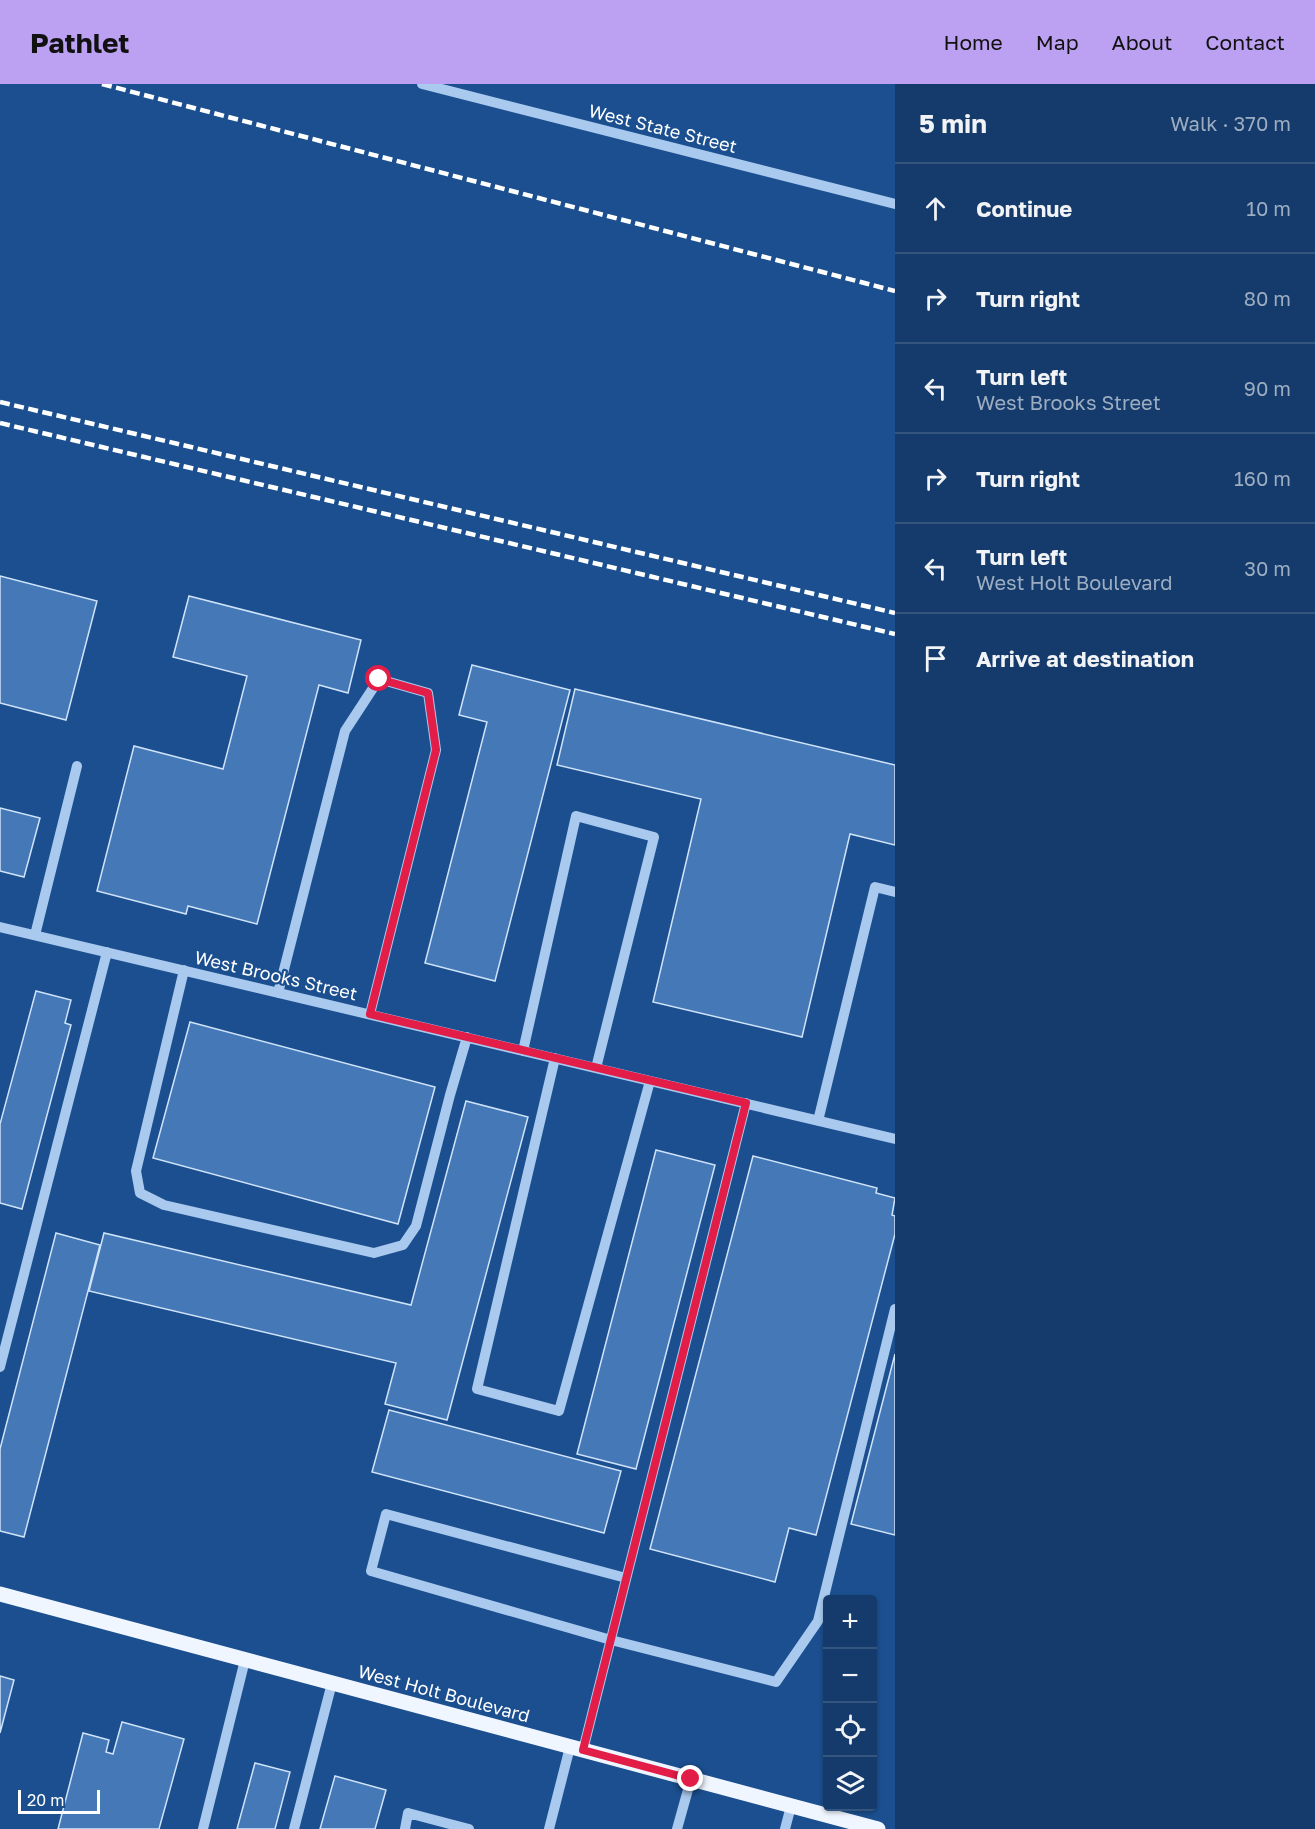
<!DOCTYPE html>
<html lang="en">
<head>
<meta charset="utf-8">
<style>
	:root { --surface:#143b6b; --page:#1d4271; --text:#f1f3f6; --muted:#9dadc1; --line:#33557e; --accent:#bca0f2 }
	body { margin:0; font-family:"Golos Text",sans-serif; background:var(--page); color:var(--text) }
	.controls { position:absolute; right:18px; bottom:18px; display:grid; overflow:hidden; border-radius:6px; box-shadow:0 2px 4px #0004 }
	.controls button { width:54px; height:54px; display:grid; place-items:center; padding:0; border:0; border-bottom:2px solid var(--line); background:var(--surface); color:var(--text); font:30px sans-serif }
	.scale { position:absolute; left:18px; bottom:15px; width:82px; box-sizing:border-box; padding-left:6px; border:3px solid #fff; border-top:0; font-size:16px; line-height:21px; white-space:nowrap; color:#fff; -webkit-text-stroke:4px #1b4f8f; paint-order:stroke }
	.stop { position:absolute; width:18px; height:18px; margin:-14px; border:4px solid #e11d48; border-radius:50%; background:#fff }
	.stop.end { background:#e11d48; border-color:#fff; box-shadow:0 2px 6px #0008 }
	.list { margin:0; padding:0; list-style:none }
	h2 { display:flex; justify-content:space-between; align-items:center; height:78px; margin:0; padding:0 24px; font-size:26px }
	h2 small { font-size:20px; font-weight:400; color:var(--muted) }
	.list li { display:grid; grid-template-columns:39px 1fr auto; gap:18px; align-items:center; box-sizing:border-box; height:90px; padding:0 24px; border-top:2px solid var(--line) }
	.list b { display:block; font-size:22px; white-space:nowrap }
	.list p { margin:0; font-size:20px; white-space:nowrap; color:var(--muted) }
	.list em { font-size:20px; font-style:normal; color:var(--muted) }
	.icon { flex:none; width:33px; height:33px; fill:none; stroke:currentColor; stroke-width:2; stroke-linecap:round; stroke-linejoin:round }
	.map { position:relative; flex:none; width:895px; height:1745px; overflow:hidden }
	header { display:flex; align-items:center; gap:36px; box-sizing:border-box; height:84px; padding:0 30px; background:var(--accent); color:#111 }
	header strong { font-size:28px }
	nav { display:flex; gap:33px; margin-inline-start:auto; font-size:21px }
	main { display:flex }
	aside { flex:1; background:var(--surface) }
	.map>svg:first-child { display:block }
	.building { fill:#4478b7; stroke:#cfe3fa; stroke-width:1.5 }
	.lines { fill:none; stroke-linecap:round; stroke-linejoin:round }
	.minor { stroke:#a9c9ee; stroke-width:10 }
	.major { stroke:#f0f6ff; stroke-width:15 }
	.rail { stroke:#fff; stroke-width:4.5; stroke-dasharray:10 4.5; stroke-linecap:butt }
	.route { stroke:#e11d48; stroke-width:8 }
	.labels { text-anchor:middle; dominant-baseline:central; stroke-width:4.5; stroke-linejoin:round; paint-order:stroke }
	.street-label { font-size:18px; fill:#fff; stroke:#1b4f8f }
</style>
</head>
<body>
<header>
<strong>Pathlet</strong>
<nav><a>Home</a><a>Map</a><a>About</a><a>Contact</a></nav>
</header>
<main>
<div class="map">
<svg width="895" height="1745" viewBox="0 0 895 1745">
	<rect width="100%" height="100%" fill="#1b4f8f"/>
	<path class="building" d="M0 492 97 517 66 636 0 619Z
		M189 512 361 556 348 609 319 601 257 840 188 822 186 830 97 807 134 662 223 685 247 592 173 573Z
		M472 581 570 606 495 897 425 879 487 638 459 631Z
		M575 605 895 681V761L850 750 802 953 653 918 701 715 557 681Z
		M0 724 40 734 24 793 0 787Z
		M36 907 71 916 65 939 71 941 22 1125 0 1119V1040Z
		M190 938 435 1003 398 1140 153 1074Z
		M466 1017 528 1033 447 1336 385 1320 396 1279 89 1207 104 1149 411 1221Z
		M656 1066 715 1081 636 1385 577 1370Z
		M753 1072 877 1104 876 1109 895 1114 892 1131 895 1132V1150L816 1451 789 1444 775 1498 650 1465Z
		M56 1149 100 1161 24 1453 0 1447V1365Z
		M895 1270V1451L851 1440Z
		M389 1326 621 1387 604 1449 372 1388Z
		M0 1592 14 1596 0 1649Z
		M122 1638 184 1655 159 1745H58L83 1649 109 1656 106 1668 113 1670Z
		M255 1679 290 1688 275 1745H237Z
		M335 1692 386 1706 375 1745H320Z"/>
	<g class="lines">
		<path class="minor" d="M422 0 895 120
			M0 843 895 1055
			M35 851 77 682
			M184 886 136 1087 140 1109 164 1121 374 1169 403 1161 416 1142 450 1011 467 953
			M278 909 345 647 379 595 428 609 436 666 370 930
			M523 967 576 732 654 753 596 984
			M555 974 477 1305 559 1327 650 997
			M818 1037 875 803 895 808
			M0 1283 107 868
			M626 1494 386 1430 371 1487 611 1556 776 1598 818 1537 895 1225
			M583 1666 746 1019
			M203 1745 245 1576
			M294 1745 332 1599
			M405 1745 408 1729 469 1745
			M549 1745 570 1663
			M677 1745 691 1695
			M785 1745 791 1722"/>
		<path class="major" d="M0 1510 878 1745"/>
		<path class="rail" d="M102 0 895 207
			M0 318 895 529
			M0 339 895 550"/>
	</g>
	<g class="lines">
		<path class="route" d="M379 595 428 609 436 666 370 930 746 1019 583 1666 691 1695"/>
	</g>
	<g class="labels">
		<g class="street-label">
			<text transform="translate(663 44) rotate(14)">West State Street</text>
			<text transform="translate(276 891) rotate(13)">West Brooks Street</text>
			<text transform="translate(444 1609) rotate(15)">West Holt Boulevard</text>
		</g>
	</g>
</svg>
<div class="controls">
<button>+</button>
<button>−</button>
<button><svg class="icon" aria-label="locate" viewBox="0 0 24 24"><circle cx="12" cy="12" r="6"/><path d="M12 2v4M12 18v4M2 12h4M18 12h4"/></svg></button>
<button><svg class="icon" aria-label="layers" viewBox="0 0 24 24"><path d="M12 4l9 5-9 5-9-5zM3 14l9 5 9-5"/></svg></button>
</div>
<div class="scale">20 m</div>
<div class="stop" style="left:379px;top:595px"></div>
<div class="stop end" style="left:691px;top:1695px"></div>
</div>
<aside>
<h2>5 min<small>Walk · 370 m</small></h2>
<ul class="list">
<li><svg class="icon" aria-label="ahead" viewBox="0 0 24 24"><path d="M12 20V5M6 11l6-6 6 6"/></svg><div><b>Continue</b></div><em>10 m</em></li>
<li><svg class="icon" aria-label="right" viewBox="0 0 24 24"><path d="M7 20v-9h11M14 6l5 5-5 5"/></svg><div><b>Turn right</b></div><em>80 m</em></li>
<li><svg class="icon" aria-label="left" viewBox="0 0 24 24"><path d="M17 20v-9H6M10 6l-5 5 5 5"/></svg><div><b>Turn left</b><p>West Brooks Street</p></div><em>90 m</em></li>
<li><svg class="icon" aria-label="right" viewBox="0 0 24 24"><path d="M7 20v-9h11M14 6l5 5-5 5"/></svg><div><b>Turn right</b></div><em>160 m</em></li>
<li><svg class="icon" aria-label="left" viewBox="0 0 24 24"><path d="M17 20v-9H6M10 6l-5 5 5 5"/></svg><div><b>Turn left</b><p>West Holt Boulevard</p></div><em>30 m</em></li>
<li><svg class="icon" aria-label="arrive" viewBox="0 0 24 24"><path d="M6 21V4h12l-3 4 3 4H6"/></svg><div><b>Arrive at destination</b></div></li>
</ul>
</aside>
</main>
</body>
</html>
